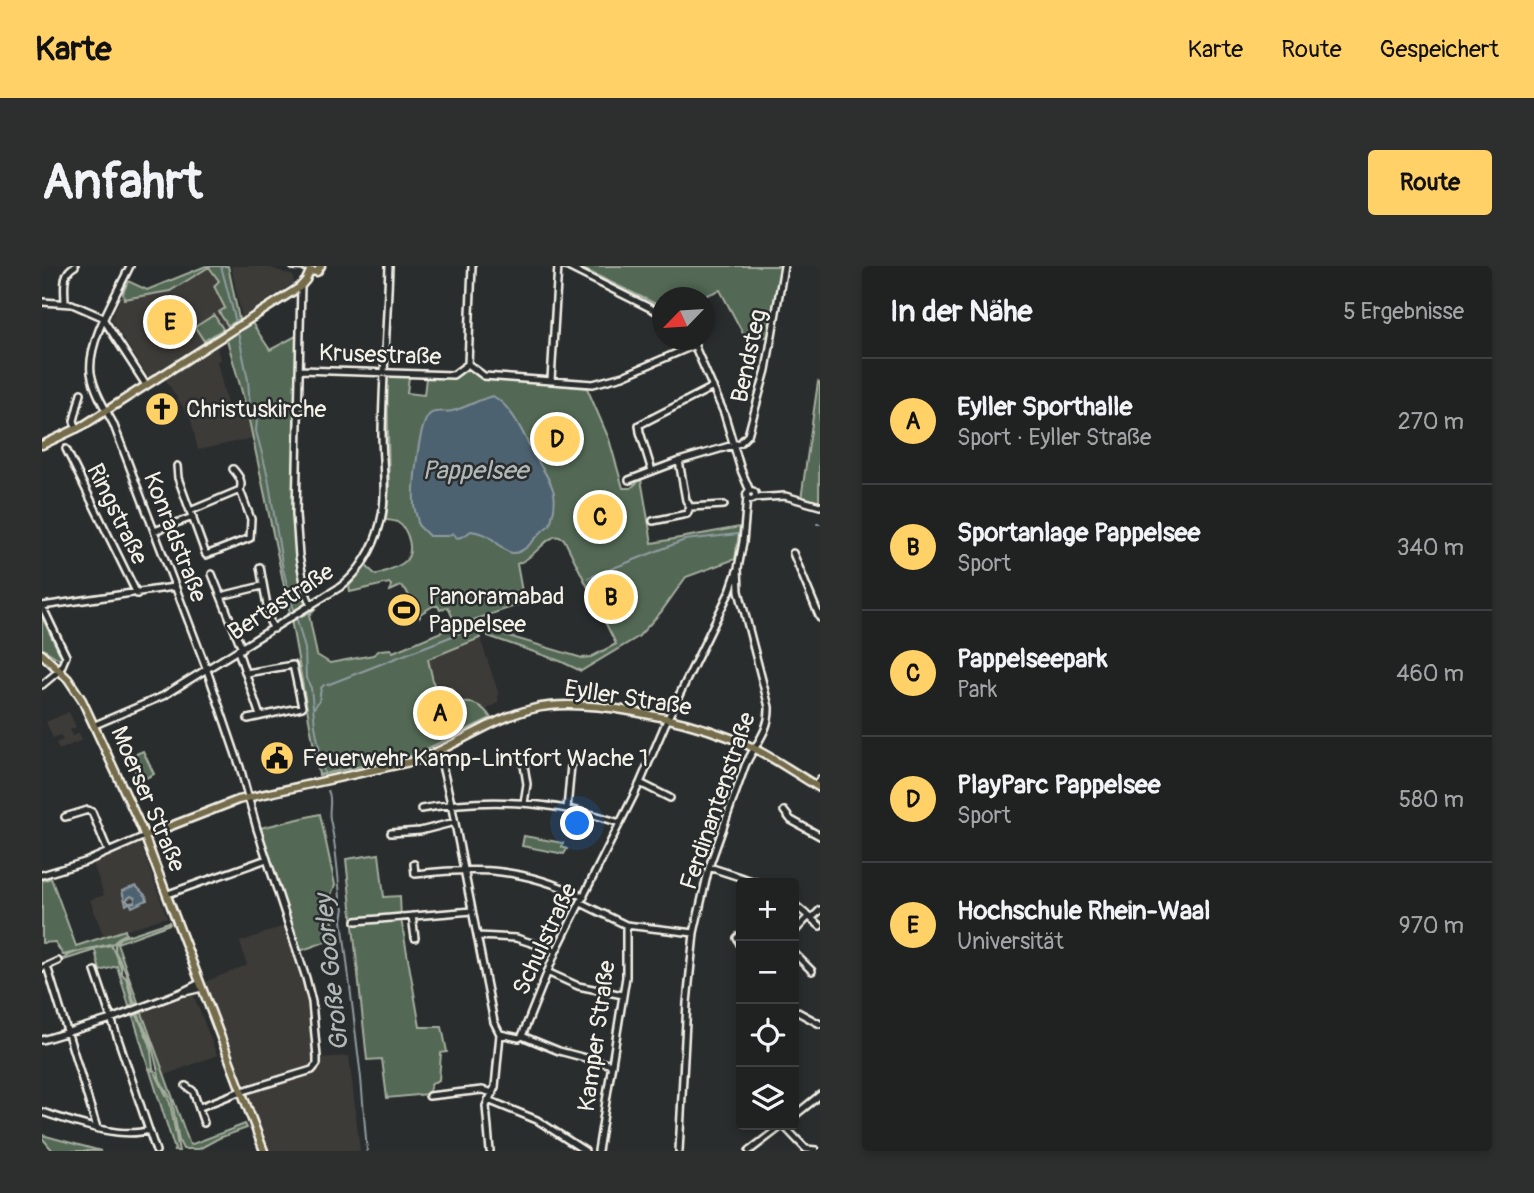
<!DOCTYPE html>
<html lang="de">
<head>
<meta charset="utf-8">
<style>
	:root { --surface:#202222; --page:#2d2f2f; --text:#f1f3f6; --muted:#a2a4a5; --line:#3d3f40; --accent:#ffd166 }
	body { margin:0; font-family:Pangolin,sans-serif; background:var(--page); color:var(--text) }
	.controls { position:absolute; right:21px; bottom:21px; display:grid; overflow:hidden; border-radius:7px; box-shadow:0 4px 10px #0003 }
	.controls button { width:63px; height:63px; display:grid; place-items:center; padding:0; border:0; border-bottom:2px solid var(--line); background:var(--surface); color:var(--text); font:35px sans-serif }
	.compass { position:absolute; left:610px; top:21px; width:63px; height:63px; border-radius:50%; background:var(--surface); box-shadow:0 4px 10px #0003; rotate:245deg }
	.you { position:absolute; left:536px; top:558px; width:24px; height:24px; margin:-18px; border:5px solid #fff; border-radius:50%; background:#1a73e8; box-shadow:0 0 0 10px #1a73e833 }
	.badge { display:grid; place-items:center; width:46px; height:46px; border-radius:50%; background:var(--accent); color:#111; font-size:23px; font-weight:700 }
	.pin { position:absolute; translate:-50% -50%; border:4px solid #fff; box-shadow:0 2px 7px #0006 }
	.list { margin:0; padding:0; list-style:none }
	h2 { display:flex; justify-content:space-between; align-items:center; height:91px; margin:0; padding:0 28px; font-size:30px }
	h2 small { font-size:23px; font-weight:400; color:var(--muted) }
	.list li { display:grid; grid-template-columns:46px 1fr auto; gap:21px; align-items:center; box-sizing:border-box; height:126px; padding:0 28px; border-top:2px solid var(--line) }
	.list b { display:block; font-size:26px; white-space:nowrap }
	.list p { margin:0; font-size:23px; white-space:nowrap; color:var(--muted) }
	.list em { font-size:23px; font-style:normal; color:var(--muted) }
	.icon { flex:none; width:38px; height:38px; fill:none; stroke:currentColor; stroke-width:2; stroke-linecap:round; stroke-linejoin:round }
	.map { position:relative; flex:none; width:778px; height:885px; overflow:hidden; border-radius:7px }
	header { display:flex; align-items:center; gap:42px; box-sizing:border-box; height:98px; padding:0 35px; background:var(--accent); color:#111 }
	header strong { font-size:33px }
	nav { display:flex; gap:38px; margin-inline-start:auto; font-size:24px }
	.intro { display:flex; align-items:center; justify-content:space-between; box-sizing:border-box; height:168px; padding:0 42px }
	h1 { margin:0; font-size:49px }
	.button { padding:18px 32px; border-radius:7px; background:var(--accent); color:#111; font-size:24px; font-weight:700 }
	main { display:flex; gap:42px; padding:0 42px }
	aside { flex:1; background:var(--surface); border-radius:7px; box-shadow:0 4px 10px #0003 }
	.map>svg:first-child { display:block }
	.built { fill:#3c3a38 }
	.green { fill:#536955; stroke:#a4ad9e; stroke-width:2 }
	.water { fill:#4e6271; stroke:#909ba1; stroke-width:2 }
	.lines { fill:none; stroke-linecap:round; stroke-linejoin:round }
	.stream { stroke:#909ba1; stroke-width:2 }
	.minor-casing { stroke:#f4f1e8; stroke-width:10 }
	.major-casing { stroke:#f4f1e8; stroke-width:11 }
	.minor { stroke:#2a2d2e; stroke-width:5 }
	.major { stroke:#746c4b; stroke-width:6 }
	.labels { text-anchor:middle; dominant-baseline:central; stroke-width:5; stroke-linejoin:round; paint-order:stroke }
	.street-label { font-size:24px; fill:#f4f1e8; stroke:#2a2d2e }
	.poi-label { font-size:24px; fill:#f4f1e8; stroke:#2a2d2e; text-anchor:start }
	.water-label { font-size:26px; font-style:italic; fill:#b2b8b8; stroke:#2a2d2e }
</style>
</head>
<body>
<header>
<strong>Karte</strong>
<nav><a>Karte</a><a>Route</a><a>Gespeichert</a></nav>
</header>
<div class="intro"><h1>Anfahrt</h1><a class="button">Route</a></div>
<main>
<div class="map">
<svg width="778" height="885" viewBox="0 0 778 885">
	<rect width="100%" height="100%" fill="#2a2d2e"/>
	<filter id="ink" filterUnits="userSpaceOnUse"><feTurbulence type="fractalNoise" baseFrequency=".0143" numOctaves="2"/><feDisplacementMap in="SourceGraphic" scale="14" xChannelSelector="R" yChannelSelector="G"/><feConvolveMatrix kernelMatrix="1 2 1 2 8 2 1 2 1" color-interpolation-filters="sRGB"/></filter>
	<g filter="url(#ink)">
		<path class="built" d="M164 0H173L186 60 106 111 69 53 86 15 105 24Z
			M189 0H224L251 10 252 17 200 51Z
			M175 81 178 94 175 95 186 143 204 139 211 172 156 184 149 154 123 113Z
			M438 372 456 426V436L444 444 418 438 413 426 393 424 386 393Z
			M27 446 34 461 28 464 30 470 37 467 40 474 17 484 14 477 21 474 18 469 11 472 4 456Z
			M98 577 125 651 62 671 48 634 62 629 50 594Z
			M244 659 268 736 273 797 270 802 212 820 206 819 201 814 163 716 205 699 198 676Z
			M151 728 175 789 123 809 100 747Z
			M307 790 318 885H223L200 826 271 803 277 792Z"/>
		<path class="green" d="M164 0H186L197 53 186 60 177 46 183 42 172 20 177 15 167 1 128 25 82 33 81 27 86 15 105 24Z
			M535 0H739L729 70 704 73 678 24 660 31 620 32V41Z
			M172 49 181 63 162 75 153 61Z
			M210 57 228 84 256 69 252 249 255 289 263 338 257 343 259 350 274 343 267 349 275 389 288 397 331 389 338 384 349 383 351 386 416 359 415 357H413L406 341 398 344 396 340H391L378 348V352L364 324 359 320 348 325 349 319 347 317 308 326 307 320 324 300 334 309C343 305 354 302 361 297 374 288 367 263 355 256 353 255 346 254 344 254L347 224 345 110 367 111 365 127 382 129 384 112 415 110 425 102 441 111 545 122 567 173 581 222H589L599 213 610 277 698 261 693 293 644 311 619 346 596 371 539 405 518 395 446 370V364L540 392 549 391 574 378 522 273C517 271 515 269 510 272 497 279 493 291 475 298L482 337 431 354 438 372 386 393 393 424 409 422 418 438C431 434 442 441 449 452L372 489 277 509 248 348 204 140 185 74Z
			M776 116 778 117 777 240 759 233Z
			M0 344 3 349 0 351 17 386 20 385 22 389 20 395 0 382Z
			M101 485 112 508 98 515 87 491Z
			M278 548 293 619 287 634 294 672 258 685 218 562Z
			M482 570 521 577 520 581 525 583 522 588 480 580Z
			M337 588 342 631 358 630 359 653 378 761H400L405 786 399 787 397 814 390 817 386 828 345 832 340 793 325 794 304 593Z
			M9 612 34 680 83 664 84 668 76 672 72 677 21 689 13 676 0 677V615Z
			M127 656 128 658 75 677 96 736 93 738 85 709 73 685V678L78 672Z
			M69 679 79 701V707L84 712 91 738 87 740 75 700 58 705 53 684 19 695C28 684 54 683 69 679Z
			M100 747 148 879 203 858 205 862 177 872 157 883H141L137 875 130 835 118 814 109 776 96 748Z
			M95 749 108 778 111 802 107 803 91 750Z
			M112 804 128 837 137 885H131L133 884 108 805Z
			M0 869 59 885H11L0 872Z"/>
		<path class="water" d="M451 130C473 143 482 171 494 192 501 204 509 214 512 227 514 238 511 248 508 259 496 266 491 279 479 285 466 292 459 279 450 273 445 269 436 266 429 265L422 270 415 272 411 267 406 270H387L376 259C376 251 372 245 372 238 371 221 376 158 388 148 395 143 403 147 410 145 424 142 437 133 451 130Z
			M94 620 104 630 105 634 90 641 88 637 93 636V632L89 630 84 634 87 637 84 639 80 625Z"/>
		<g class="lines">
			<path class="stream" d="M179 0 195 60
				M196 66 206 114 208 141 215 154 214 165 226 211 241 303 252 344
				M775 258H778
				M546 312 643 274 696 268
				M255 354 263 383 264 412 269 422 273 460 282 506
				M285 419 449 355
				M272 442 277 435 279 422 282 419
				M286 525C291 533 286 543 288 553 294 579 296 605 298 632L302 642 300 654 319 812 325 885"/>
			<g class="minor-casing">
				<path id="minor" d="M88 0C75 28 45 75 49 107 52 124 62 141 71 157L165 404 198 501 215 563 264 712 270 736 275 791V798L270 804 194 827 158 841
					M251 0 265 1
					M524 0 620 48
					M259 19 254 248 257 290 264 327 269 340
					M0 36 30 38 60 51 104 119
					M23 37C23 23 19 7 33 0
					M650 74 682 147 699 204 708 225
					M426 98 430 0
					M259 104 411 109 426 98 442 110 551 118 581 110 653 79
					M509 114 516 0
					M35 163 32 155 39 127
					M24 183 95 328
					M637 195 644 234 648 241 682 239
					M135 200 136 212 164 289 208 272 209 253 198 224
					M610 205 598 166 597 159 671 121
					M587 214 637 195 698 177 706 169 724 104 742 0
					M704.5 229a4.5 4.5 0 1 1 9 0a4.5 4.5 0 1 1-9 0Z
					M712 232 743 230 778 240
					M148 245 198 224C201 215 197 210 191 203
					M611 255 645 248 648 241
					M112 265 151 251
					M751 287 778 352
					M218 301 228 356 232 363
					M170 308 200 383
					M179 330 220 320
					M196 385 218 450
					M204 407 251 399 260 441 206 453
					M0 419 18 404 24 390 0 340 132 321
					M53 459 121 430 298 321C318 306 332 282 338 258 346 229 340 197 340 167 341 111 345 56 347 0
					M397 487 409 537 452 756 458 768 453 821 444 840 448 885
					M481 493 485 518 482 537
					M598 517 628 532
					M774 519 778 513
					M379 543C445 531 514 535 578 557
					M525 543 529 499
					M742 545 749 554 778 570
					M23 551 46 544 50 546 66 585
					M349 567 378 565 413 556
					M372 598 373 608C440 601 480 602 542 631
					M667 601 716 617
					M0 609 43 596 103 570
					M126 628 225 593
					M539 637 584 659 652 667
					M752 638 778 660
					M370 650 373 672
					M770 652 778 644
					M314 655 430 645
					M752 666 767 650
					M699 668 695 672 699 680
					M436 670 474 672 514 685
					M752 687 770 705
					M5 700 16 695
					M0 702 5 700 55 862
					M53 705 114 885
					M505 706 536 720 581 729
					M143 726 160 722
					M752 744 778 758
					M458 768 477 772 480 770 517 785 570 799
					M480 770 514 685 598 517 625 454 688 325 696 302 701 276 705 231
					M0 774 66 754 140 726 158 717
					M144 820 151 825 162 857
					M387 830 440 824 451 827
					M446 834 495 854 543 885
					M0 846C29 855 78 874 107 864
					M752 850 778 829
					M741 859 764 883 774 884
					M556 885 584 711V659
					M637 885 645 737 652 667 667 601 703 500C712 479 728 466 727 441L697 325 696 302
					M707 885 741 859"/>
			</g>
			<g class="major-casing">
				<path id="major" d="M268 5 275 6 279 0
					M0 179 42 159 258 21 264 14 268 5
					M0 388 26 413 40 434 99 561 222 885
					M103 570 196 534 373 495C413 481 449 453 490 443 541 430 640 453 689 472 721 484 749 505 778 522"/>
			</g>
			<use href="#minor" class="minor"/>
			<use href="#major" class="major"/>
		</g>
	</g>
	<defs>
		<g id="church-disc" transform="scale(1.75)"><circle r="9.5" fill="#ffd166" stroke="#2a2d2e"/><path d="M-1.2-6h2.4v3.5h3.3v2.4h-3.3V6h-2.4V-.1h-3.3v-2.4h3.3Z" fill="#111"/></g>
		<g id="stadium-disc" transform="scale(1.75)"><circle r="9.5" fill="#ffd166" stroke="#2a2d2e"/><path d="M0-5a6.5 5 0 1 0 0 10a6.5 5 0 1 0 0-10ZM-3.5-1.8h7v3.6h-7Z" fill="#111"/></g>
		<g id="civic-disc" transform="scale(1.75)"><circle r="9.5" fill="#ffd166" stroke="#2a2d2e"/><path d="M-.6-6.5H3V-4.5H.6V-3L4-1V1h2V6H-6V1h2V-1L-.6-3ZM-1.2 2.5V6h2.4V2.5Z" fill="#111"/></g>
	</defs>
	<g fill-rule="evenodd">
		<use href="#church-disc" x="120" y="143"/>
		<use href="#stadium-disc" x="362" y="344"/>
		<use href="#civic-disc" x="235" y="492"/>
	</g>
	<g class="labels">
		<g class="street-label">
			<text transform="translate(338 89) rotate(2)">Krusestraße</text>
			<text transform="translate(707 90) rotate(-78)">Bendsteg</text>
			<text transform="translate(75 248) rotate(64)">Ringstraße</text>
			<text transform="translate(133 271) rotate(69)">Konradstraße</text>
			<text transform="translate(239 336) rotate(-33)">Bertastraße</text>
			<text transform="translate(586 432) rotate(9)">Eyller Straße</text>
			<text transform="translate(106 533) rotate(67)">Moerser Straße</text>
			<text transform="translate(676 535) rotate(-71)">Ferdinantenstraße</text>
			<text transform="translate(503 673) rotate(-65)">Schulstraße</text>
			<text transform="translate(555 770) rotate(-82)">Kamper Straße</text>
		</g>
		<g class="poi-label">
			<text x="144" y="143">Christuskirche</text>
			<text x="386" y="330">Panoramabad<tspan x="386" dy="28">Pappelsee</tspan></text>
			<text x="260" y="492">Feuerwehr Kamp-Lintfort Wache 1</text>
		</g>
		<g class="water-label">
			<text x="433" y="205">Pappelsee</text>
			<text transform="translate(290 707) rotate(-96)">Große Goorley</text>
		</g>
	</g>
</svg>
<div class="controls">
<button>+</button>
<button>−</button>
<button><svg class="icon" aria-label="locate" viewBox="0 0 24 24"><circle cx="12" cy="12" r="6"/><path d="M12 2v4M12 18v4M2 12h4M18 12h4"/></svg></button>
<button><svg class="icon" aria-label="layers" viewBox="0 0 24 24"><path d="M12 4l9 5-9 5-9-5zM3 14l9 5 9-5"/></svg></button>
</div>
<svg class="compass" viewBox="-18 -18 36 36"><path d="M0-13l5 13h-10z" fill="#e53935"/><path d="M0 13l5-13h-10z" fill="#a2a4a5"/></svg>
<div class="you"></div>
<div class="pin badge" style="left:398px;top:447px">A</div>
<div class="pin badge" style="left:569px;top:331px">B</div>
<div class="pin badge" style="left:558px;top:251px">C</div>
<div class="pin badge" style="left:515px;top:173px">D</div>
<div class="pin badge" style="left:128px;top:56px">E</div>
</div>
<aside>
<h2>In der Nähe<small>5 Ergebnisse</small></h2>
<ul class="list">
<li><span class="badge">A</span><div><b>Eyller Sporthalle</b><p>Sport · Eyller Straße</p></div><em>270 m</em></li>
<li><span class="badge">B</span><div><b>Sportanlage Pappelsee</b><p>Sport</p></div><em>340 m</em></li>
<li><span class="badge">C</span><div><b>Pappelseepark</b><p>Park</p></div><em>460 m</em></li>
<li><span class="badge">D</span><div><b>PlayParc Pappelsee</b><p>Sport</p></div><em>580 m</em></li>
<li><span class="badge">E</span><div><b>Hochschule Rhein-Waal</b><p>Universität</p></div><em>970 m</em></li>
</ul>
</aside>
</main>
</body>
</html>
